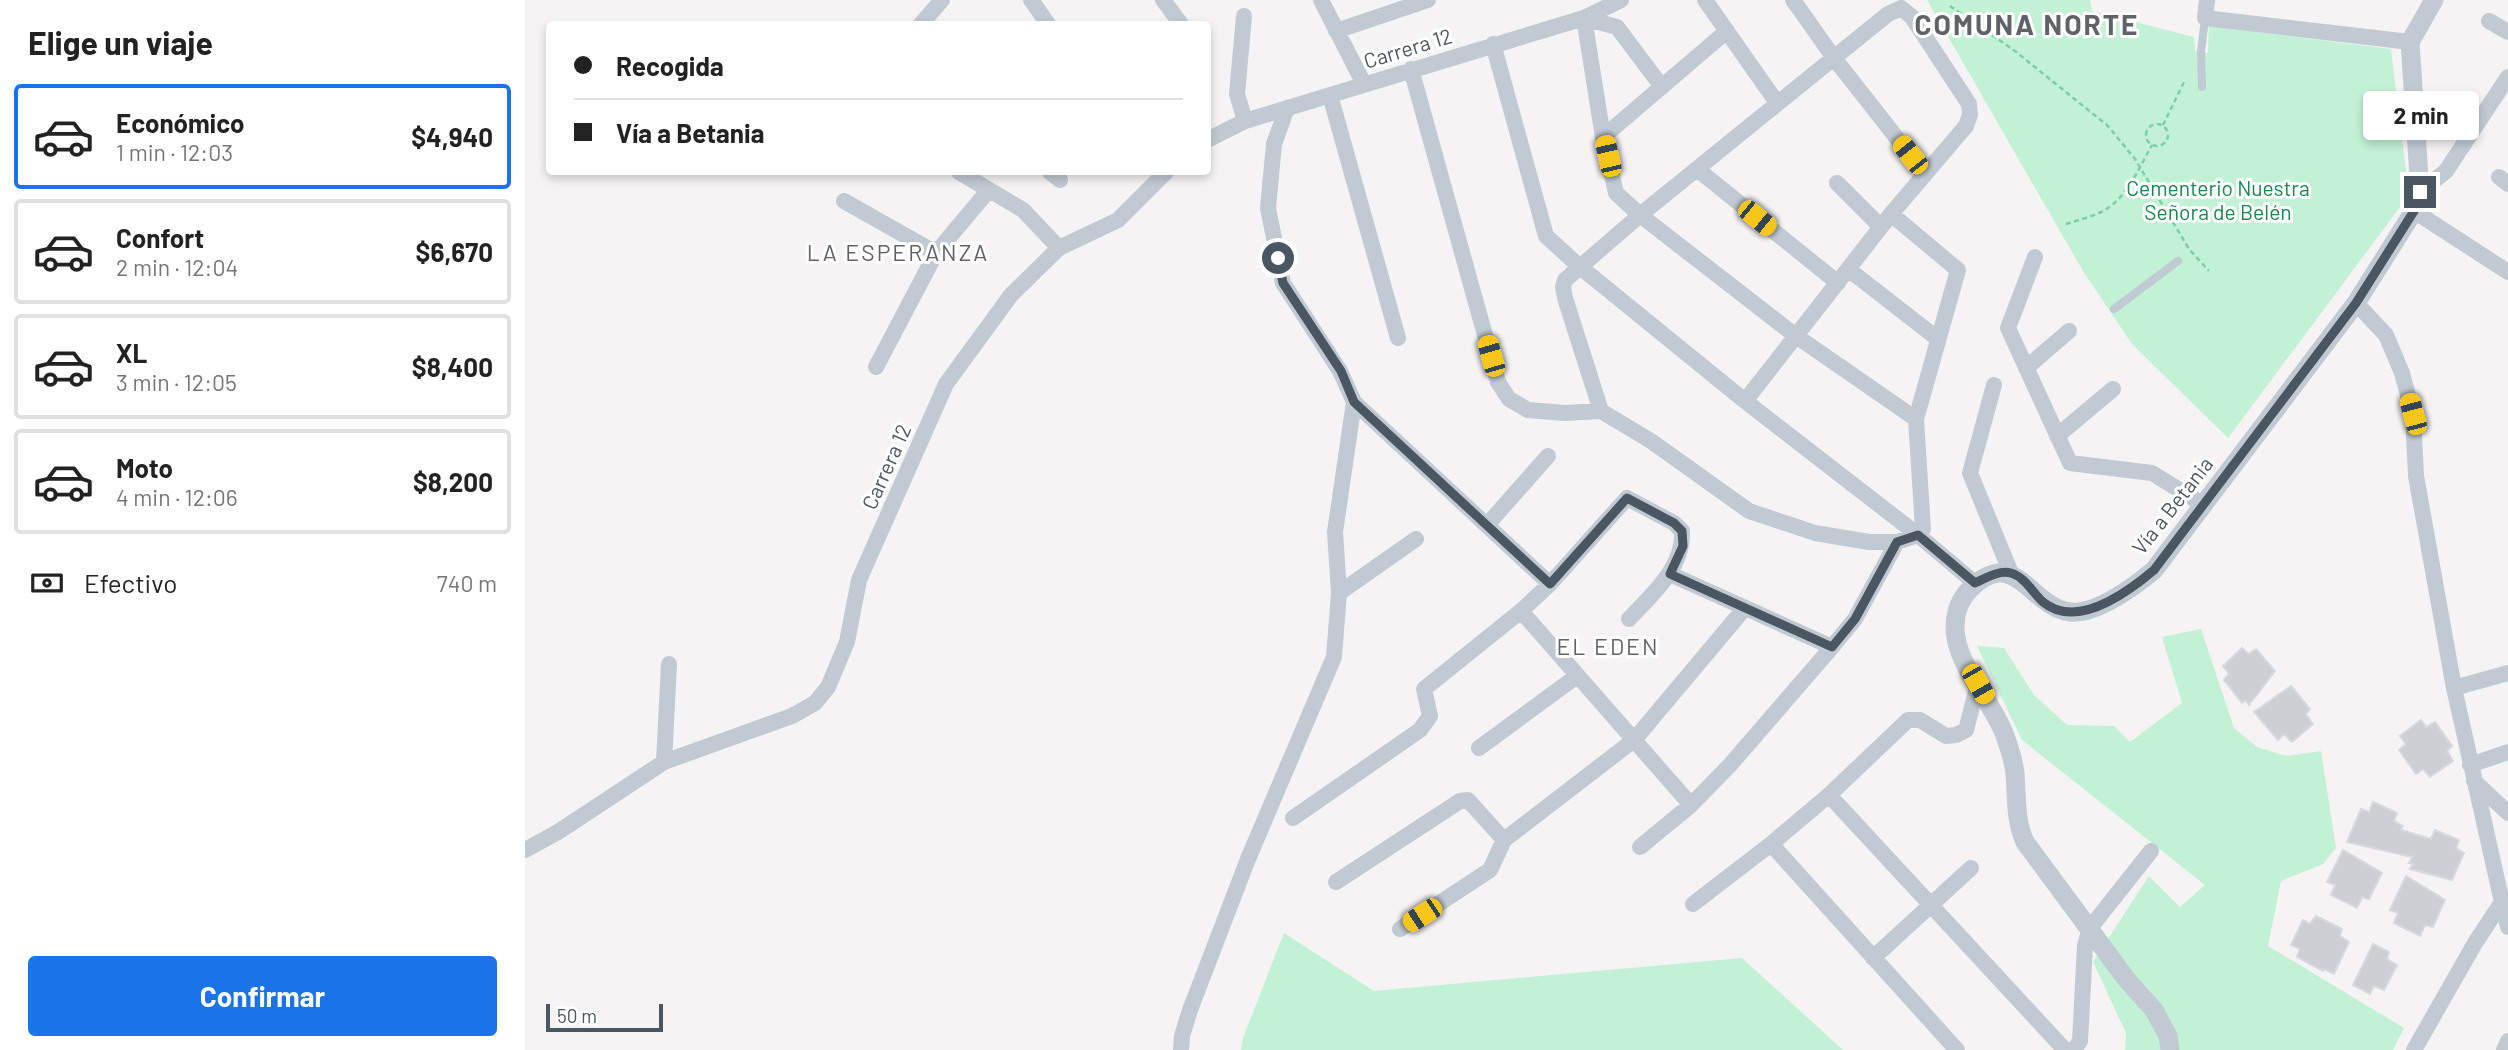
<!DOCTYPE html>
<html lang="es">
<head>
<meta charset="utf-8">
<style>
	body { margin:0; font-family:Barlow,sans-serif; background:#f6f6f6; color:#222; height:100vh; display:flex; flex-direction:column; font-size:26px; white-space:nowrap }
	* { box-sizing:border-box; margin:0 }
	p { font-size:23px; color:#767676 }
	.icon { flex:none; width:38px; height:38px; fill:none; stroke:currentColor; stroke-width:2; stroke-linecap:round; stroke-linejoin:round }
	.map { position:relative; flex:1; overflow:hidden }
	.details { display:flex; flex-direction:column; background:#fff; width:525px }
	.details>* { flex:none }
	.hud { position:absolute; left:21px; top:21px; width:665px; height:154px; border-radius:7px; box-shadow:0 4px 10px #0003; display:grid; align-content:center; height:154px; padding:0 28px; background:#fff }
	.scale { position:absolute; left:21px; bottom:18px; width:117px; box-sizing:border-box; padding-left:7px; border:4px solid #4a5661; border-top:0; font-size:19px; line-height:24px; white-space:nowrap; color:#4a5661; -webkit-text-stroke:5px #fff; paint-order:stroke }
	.end { position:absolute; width:32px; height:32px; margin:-16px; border:9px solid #4a5661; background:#fff; box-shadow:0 0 0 4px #fff }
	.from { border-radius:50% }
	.bubble { position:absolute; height:49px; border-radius:7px; background:#fff; box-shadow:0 4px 10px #0003; font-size:23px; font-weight:700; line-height:49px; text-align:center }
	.car { position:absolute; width:21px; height:42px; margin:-21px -10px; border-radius:9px; box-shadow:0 0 5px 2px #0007; background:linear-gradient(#f5c518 24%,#345 0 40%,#f5c518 0 76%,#345 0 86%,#f5c518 0) }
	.hud b { display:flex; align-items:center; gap:24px; height:66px; font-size:26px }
	.hud b+b { border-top:2px solid #e0e0e0 }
	.hud i { width:18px; height:18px; background:#222 }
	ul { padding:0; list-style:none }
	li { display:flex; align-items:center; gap:21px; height:105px; margin:0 14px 10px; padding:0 14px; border:4px solid #e0e0e0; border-radius:7px }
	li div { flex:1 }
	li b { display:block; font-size:26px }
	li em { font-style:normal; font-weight:700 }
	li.active { border-color:#1a73e8 }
	li>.icon { width:63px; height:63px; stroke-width:1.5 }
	h2 { padding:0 28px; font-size:32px; line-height:84px }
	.pay { display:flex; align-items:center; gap:18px; height:77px; padding:0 28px; font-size:26px }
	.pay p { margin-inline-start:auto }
	.button { display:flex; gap:14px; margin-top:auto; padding:14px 28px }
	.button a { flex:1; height:80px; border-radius:7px; background:#1a73e8; color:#fff; font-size:28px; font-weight:700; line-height:80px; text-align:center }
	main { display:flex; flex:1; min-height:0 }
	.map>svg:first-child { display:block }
</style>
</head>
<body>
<main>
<section class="details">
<h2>Elige un viaje</h2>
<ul>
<li class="active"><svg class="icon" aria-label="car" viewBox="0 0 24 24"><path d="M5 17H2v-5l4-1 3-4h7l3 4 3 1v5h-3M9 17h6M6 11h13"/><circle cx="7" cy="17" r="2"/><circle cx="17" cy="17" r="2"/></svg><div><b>Económico</b><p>1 min · 12:03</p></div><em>$4,940</em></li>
<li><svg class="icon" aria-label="car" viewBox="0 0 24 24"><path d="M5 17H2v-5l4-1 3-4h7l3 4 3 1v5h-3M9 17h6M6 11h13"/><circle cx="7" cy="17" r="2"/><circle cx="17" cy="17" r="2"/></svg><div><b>Confort</b><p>2 min · 12:04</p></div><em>$6,670</em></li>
<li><svg class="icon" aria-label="car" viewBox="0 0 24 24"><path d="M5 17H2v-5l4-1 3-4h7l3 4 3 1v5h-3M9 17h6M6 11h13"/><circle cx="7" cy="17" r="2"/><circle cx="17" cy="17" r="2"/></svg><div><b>XL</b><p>3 min · 12:05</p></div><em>$8,400</em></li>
<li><svg class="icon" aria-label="car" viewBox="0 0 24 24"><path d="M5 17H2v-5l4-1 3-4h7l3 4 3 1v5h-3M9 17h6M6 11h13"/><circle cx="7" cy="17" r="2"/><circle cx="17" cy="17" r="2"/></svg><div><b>Moto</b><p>4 min · 12:06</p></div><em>$8,200</em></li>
</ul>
<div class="pay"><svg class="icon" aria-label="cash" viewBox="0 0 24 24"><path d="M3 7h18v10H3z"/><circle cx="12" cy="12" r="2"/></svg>Efectivo<p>740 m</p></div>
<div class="button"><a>Confirmar</a></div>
</section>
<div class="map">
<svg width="1983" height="1050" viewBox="0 0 1983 1050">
	<rect width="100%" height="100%" fill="#f5f3f3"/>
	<path fill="#c3f1d5" d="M1402,0H1565L1567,11L1669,37L1670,51L1683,53L1684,26L1866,49L1884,195L1703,438L1607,344L1558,271Z
		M1676,629L1709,728L1732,747L1761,756L1796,751L1811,848L1798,864L1756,881L1743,946L1879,1028L1868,1050H1600L1601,1033L1568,962L1624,876L1655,907L1680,885L1497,740L1452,646L1479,648L1509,695L1542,725L1589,726L1605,742L1657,703L1637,637Z
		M759,933L849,991L1217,958L1318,1050H716L718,1038Z"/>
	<path fill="#cdcfd5" stroke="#d7d9de" stroke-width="2" d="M1717,648L1723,654L1731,649L1750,671L1724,705L1720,700L1717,703L1699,680L1704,674L1698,666Z
		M1766,686L1785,709L1781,714L1788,724L1767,742L1759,734L1753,740L1729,712Z
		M1896,720L1901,727L1910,722L1927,746L1922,751L1928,761L1905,777L1898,769L1891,774L1874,750L1881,744L1875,736Z
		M1848,802L1872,813L1869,821L1878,826L1876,830L1906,839L1910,830L1934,840L1931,848L1939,853L1927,880L1885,869L1888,864L1884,863L1887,857L1822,842L1836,809L1844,812Z
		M1818,850L1857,873L1844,899L1837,897L1832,908L1806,895L1810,885L1802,882Z
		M1881,876L1920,900L1908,927L1900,925L1895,936L1869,923L1873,913L1865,910Z
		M1791,916L1817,929L1815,936L1824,942L1809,974L1799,969L1798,971L1772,957L1775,949L1766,945L1778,920L1785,924Z
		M1848,944L1864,952L1862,959L1872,965L1859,990L1849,986L1845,994L1828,985Z"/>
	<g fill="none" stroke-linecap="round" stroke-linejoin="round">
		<path stroke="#7ad0a6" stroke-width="2.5" stroke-dasharray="5 3.5" stroke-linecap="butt" d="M1425,6L1490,51L1583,126L1610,159L1664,249L1684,271
			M1621 135a11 11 0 1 1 22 0a11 11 0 1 1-22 0Z
			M1638,125L1659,82
			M1541,224C1553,220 1567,217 1578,211C1602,198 1614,168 1627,145"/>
		<path stroke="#c1cad2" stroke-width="8" d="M1677,87L1676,52L1680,18
			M1589,309L1653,261"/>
		<path stroke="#c1cad2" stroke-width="16" d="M506,0L523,24
			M638,0L656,24
			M796,0L839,84
			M1180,0L1252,103
			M1268,0L1309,58L1400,174
			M1682,0L1680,18L1885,42
			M719,16L712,94L720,121
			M1964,21L1983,32
			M396,24L417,0
			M811,31L903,0
			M968,44L1021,236L1054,266L1220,401L1393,535L1450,583
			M886,69L973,382L984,399L1003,410L1040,413L1076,411L1126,441L1224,511L1290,533L1344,542H1372L1393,535L1398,529L1391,419L1433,270L1366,214
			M1137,87L1092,27L1059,18L1078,137L1091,193L1115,215L1271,336L1391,419
			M805,95L873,338
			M1078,137L1202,31
			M682,140L720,121L1059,18L1096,0
			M1172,169L1313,283
			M434,172L498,210L534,248
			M525,172L535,180
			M1974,177L1983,184
			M1312,183L1356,227
			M1895,192L1921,171L1983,77
			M319,201L411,253
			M1889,211L1983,272
			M1510,257L1483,328L1545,463L1627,473L1679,505
			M1323,269L1413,339
			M1831,303L1861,335L1877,373L1888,414L1891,476L1929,688L1977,902
			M351,367L411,253L463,191
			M1501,368L1544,331
			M1469,385L1445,473L1486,573
			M829,402L1025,584
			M1076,411L1040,298L1038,287L1040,280L1115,215L1363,14L1376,8L1387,17L1444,104L1445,115L1441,126L1366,214L1220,401
			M1532,436L1588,389
			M962,525L1023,456
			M1145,574L1307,647
			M814,593L891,539
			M996,611L1166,805
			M1929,688L1983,673
			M954,748L1052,676
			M139,762L144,664
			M1945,765L1983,752
			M1949,781L1983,813
			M1304,795L1540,1050
			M768,818L895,730L905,716L899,689L996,611L1025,584L1102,498L1149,523L1157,531C1159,568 1127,594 1104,619
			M1246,844L1432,1050
			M1115,847L1166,805L1205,765L1307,647L1330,619L1372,542
			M0,850L33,832L139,762L267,716L290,703L303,687L322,642L334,580L421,384L486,295L534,248L593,220L641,172
			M811,882L935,801L943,800L979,840
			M1168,904L1246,844L1304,795L1383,720H1395L1421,736L1431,735L1441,730L1453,684
			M875,929L965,870L979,840L1109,740L1219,609
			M1348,958L1446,868
			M656,1050L657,1036L665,1010L723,859L809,657L814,593L810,532L829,402L815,371L758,283L743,208L749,144L762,108
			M1549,1050L1555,1041L1560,946L1565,928L1626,851
			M1889,1050L1950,943L1977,902L1983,927
			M1979,1050L1983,1041"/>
		<path stroke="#c1cad2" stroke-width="19" d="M1645,1050L1643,1036L1629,1010L1602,980L1500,842C1490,820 1492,798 1490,774C1489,760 1484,747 1479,733C1466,701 1437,671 1431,638C1428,620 1432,602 1445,589C1490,544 1505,607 1545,612C1571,615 1610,586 1629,570L1831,303L1889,211L1895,192L1885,42L1909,0"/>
	</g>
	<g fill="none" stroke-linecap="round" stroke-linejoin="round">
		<path stroke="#4a5661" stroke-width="9" d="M753,258L758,283L816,371L829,402L1025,584L1102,498L1149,523L1157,531L1158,546L1145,574L1307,647L1330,619L1372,542L1393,535L1450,583C1461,578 1474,570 1486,573C1500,577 1508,593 1518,602C1552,630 1603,592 1629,570L1831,303L1889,211L1895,192"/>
	</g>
	<g text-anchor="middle" stroke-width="6" stroke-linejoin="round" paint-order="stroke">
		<g font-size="21" fill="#4a5661" stroke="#fff">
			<text transform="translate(883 49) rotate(-17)" y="7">Carrera 12</text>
			<text transform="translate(362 467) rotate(-66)" y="7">Carrera 12</text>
			<text transform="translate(1648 506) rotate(-52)" y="7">Vía a Betania</text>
		</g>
		<g font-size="21" fill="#17864f" stroke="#fff">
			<text x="1693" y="196">Cementerio Nuestra<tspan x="1693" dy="24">Señora de Belén</tspan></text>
		</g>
		<g font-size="23" letter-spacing="2" fill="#5f6368" stroke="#fff">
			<text x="373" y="261">LA ESPERANZA</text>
			<text x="1083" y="655">EL EDEN</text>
		</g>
		<g font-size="28" font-weight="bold" letter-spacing="2" fill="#5f6368" stroke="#fff">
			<text x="1502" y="35">COMUNA NORTE</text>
		</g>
	</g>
</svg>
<div class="scale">50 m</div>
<i class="end from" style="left:753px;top:258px"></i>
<i class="end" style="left:1895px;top:192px"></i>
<div class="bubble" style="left:1838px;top:91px;width:116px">2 min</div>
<i class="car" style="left:1385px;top:155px;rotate:322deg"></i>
<i class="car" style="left:1083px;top:156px;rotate:347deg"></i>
<i class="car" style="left:1232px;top:218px;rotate:129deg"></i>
<i class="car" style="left:966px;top:356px;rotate:344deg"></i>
<i class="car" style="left:1888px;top:414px;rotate:345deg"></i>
<i class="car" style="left:1453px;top:684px;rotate:150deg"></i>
<i class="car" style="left:897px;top:915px;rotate:237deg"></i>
<div class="hud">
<b><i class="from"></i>Recogida</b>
<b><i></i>Vía a Betania</b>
</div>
</div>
</main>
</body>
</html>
